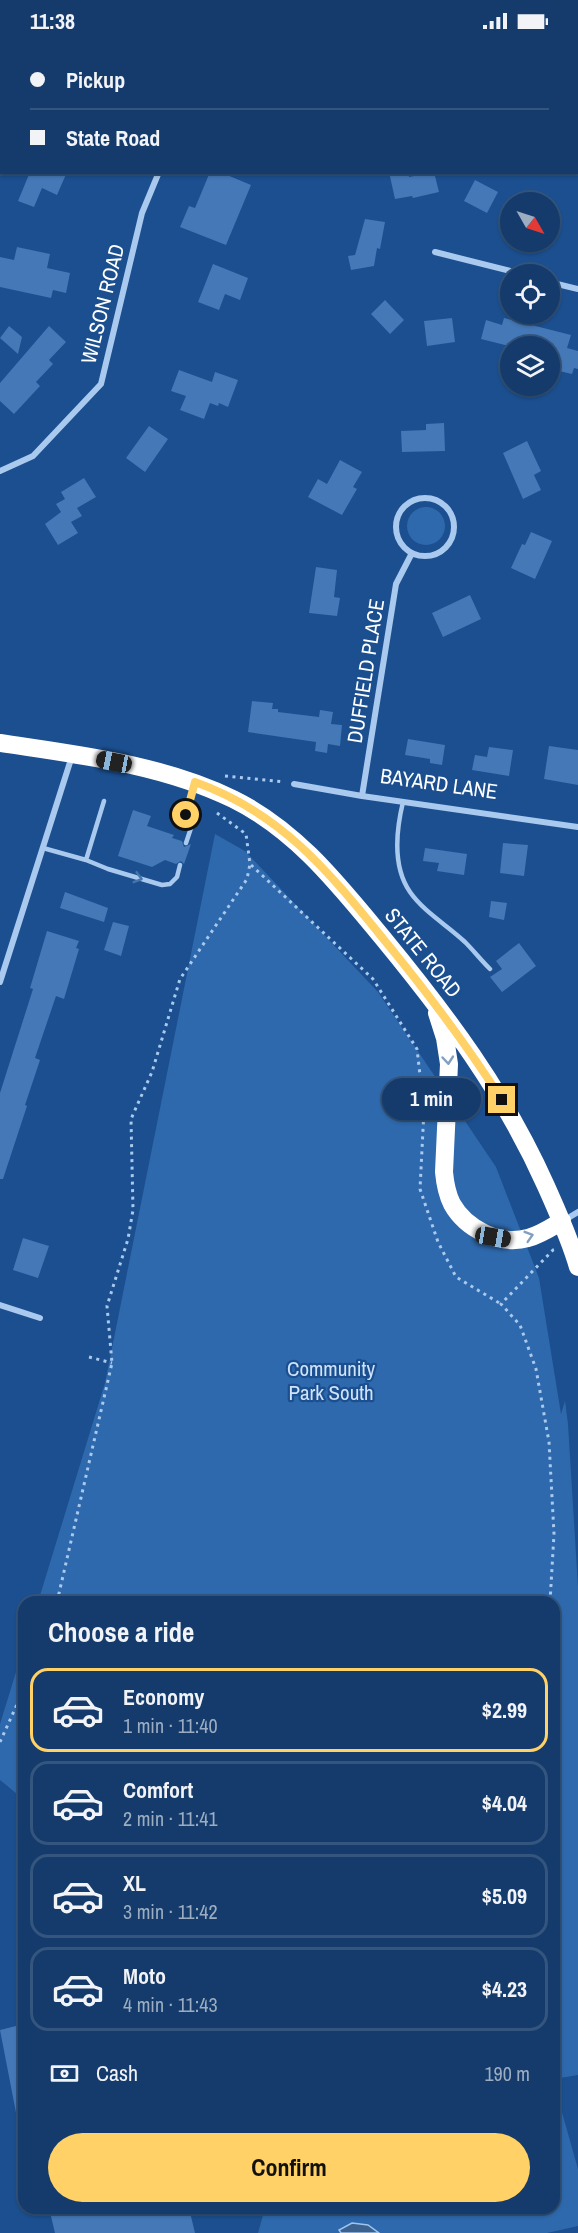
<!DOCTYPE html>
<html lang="en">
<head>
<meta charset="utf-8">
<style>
	body { margin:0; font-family:"Archivo Narrow",sans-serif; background:#214673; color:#f1f3f6; height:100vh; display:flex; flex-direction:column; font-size:22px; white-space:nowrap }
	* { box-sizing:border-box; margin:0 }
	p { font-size:20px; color:#9dadc1 }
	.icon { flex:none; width:33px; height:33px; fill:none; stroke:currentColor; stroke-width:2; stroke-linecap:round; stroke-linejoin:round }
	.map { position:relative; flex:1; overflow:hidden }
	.sheet { position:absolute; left:18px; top:1554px; width:542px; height:618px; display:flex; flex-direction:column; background:#143b6b; border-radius:18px; box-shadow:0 2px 4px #0004,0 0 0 2px #33557e }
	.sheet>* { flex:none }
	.guide { position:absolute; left:0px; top:0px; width:579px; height:132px; box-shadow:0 2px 4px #0004,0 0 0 2px #33557e; display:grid; align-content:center; height:132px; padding:0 30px; background:#143b6b }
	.needle { width:39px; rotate:129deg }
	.buttons { position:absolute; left:500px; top:150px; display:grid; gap:12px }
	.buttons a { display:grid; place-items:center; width:60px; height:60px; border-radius:50%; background:#143b6b; box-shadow:0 2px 4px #0004,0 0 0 2px #33557e; font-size:30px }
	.end { position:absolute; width:27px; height:27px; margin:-14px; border:8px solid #ffd166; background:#111; box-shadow:0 0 0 3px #111 }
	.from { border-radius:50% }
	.bubble { position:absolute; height:42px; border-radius:21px; background:#143b6b; box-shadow:0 2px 4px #0004,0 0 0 2px #33557e; font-size:20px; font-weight:700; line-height:42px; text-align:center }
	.car { position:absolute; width:18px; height:36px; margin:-18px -9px; border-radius:8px; box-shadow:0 0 4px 2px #0007; background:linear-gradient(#222 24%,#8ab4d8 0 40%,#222 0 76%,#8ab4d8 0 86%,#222 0) }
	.guide b { display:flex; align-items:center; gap:21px; height:57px; font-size:22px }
	.guide b+b { border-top:2px solid #33557e }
	.guide i { width:15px; height:15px; background:#f1f3f6 }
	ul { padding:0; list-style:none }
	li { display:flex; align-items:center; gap:18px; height:84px; margin:0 12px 9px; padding:0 18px; border:3px solid #33557e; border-radius:18px }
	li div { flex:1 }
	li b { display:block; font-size:22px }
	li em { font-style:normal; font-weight:700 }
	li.on { border-color:#ffd166 }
	li>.icon { width:54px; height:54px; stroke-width:1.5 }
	h2 { padding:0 30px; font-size:27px; line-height:72px }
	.pay { display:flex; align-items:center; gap:15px; height:66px; padding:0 30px; font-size:22px }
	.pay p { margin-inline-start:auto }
	.action { display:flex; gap:12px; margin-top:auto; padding:12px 30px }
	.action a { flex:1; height:69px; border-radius:36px; background:#ffd166; color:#111; font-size:24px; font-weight:700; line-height:69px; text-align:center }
	.status { display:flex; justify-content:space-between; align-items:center; height:42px; padding:0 30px; background:#143b6b; direction:ltr }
	.status svg { height:16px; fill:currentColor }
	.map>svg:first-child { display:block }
</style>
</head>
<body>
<div class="status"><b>11:38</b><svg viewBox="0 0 49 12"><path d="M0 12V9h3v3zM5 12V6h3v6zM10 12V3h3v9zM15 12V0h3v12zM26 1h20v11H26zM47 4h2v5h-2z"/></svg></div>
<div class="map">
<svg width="578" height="2191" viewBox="0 0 578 2191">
	<rect width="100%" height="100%" fill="#1b4f8f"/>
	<path fill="#2e69ad" d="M407 484a19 19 0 1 1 38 0a19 19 0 1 1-38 0Z
		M215,792L245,809L378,950L496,1125L539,1236L561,1372L565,1359L568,1382L578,1545V2033L554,2037V1560H38L105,1341Z
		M24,1604V1854H21V1842L19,1841L21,1836L17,1752L0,1738V1682Z
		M554,2042L578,2127V2184L547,2191H258L265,2166H554Z"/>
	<path fill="#3c6290" stroke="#9cc4f0" stroke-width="1.5" d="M352,2181L368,2183L379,2191H341L339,2188Z"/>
	<path fill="#4478b7" d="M30,130H67L57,153L42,146L34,165L18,159Z
		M210,130H220L251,143L226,203L180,185L189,164L195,166Z
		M389,130H408L409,135L434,130L439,150L413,156L412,154L395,157Z
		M475,138L498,150L487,171L464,159Z
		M365,177L385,180L380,207L377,206L374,224L351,228L348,214L355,213Z
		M17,205L50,212L47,226L70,231L66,251L53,248L51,256L0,245V215L14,218Z
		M213,222L248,236L240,258L225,252L219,268L198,260Z
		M385,258L404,278L390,292L371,272Z
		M452,276L455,300L427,304L424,279Z
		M504,276L571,293L567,306L578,309V327L574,326L572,332L559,329L560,323L549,320V304H509L481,297L486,278L502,283Z
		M9,284L22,295L18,312L0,296Z
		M49,284L66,300L49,318L53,322L36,340L40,344L14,372L0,359V341Z
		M179,328L212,340L215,330L238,338L228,365L219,361L218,364L210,361L204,377L180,368L186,354L171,349Z
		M444,381L445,409L402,410L401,389L426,388V382Z
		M149,384L168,397L145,430L126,416Z
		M527,399L541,429L534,433L541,448L523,457L503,411Z
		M340,418L362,430L353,445L357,447L342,473L308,455L318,437L327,442Z
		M84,436L96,455L77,466L82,474L71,480L78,491L58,503L45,482L61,470L56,462L65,457L61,450Z
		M531,490L552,499L535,537L511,526L522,502L525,503Z
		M316,525L337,528L334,555L340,556L337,574L309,571Z
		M470,553L481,577L443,595L432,571Z
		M252,659L273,661L272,667H278V670L319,675L320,668L333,670L331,682L342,683L340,704L328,702L327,711L315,709L316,700L248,690Z
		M408,697L445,703L442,723L430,721V717L405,713Z
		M549,704L578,708V743L544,737Z
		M489,705L513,708L509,734L472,728L475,713L487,715Z
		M133,768L151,774L147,784L174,793L172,796L182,799L184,805L191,802L184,822L181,819L176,822L165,818L152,825L118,814Z
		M503,801L528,803L524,834L500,831Z
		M425,806L467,812L464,833L437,829L439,821L423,819Z
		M65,850L108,866L104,880L60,866Z
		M491,859L507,861L504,878L489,875Z
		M113,880L129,884L121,914L104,908Z
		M47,889L79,899L76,906L79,907L64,957L56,954L35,1016L40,1018L25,1063L27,1064L3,1137H0V1051L33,947L30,946Z
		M519,901L536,924L502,950L490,935L502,927L496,919Z
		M23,1196L49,1204L38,1236L13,1228Z
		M24,1982V2081H18L0,1988Z
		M49,2166H189L195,2191H55Z"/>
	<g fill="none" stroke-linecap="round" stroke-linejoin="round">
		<path stroke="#a9c9ee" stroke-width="3" stroke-dasharray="3 4.5" stroke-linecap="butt" d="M225,734L284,740
			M217,771L246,792L250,822L373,937L417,1007L424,1068L420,1147L438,1200L456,1235L501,1262
			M89,1315L112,1321
			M57,1560L112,1321L107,1264L128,1197L133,1168L131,1077L152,1030L180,937L247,837L250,822
			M550,1560L554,1492L549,1400L536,1327L520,1283L501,1262L553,1208L556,1207
			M0,1700L24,1647"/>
		<path stroke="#a9c9ee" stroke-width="4.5" d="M403,760C396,789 392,824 410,850C424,870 447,883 465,900C473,908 481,918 490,927
			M186,801L191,786L186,773L192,746
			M43,806L86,818L104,759
			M86,818L108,827L162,843L170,842L177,835L180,823"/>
		<path stroke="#a9c9ee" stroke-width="6" d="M213,2L214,0
			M435,210L522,232
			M549,240L578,247
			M0,429L33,414L101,342L142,171L159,130
			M396 485a29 29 0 1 1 58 0a29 29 0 1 1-58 0Z
			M294,742L362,754L578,785
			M362,754L396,542L412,511
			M0,940L72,714
			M563,1179L578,1170
			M0,1263L40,1276"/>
		<path stroke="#fff" stroke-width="18" d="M0,701C79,713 161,722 233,757C296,788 338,842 382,895C447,974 504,1050 546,1144C558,1171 570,1197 578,1225
			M437,971L445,996L449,1022L444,1130C445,1141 447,1152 452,1162C466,1187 500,1204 528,1196C540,1193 552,1185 562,1179"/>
	</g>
	<defs><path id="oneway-chevron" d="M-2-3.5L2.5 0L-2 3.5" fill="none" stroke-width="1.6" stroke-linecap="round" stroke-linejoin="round" transform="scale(1.5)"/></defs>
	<use stroke="#4674ac" href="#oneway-chevron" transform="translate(138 836) rotate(16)"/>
	<g stroke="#829ec1">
		<use href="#oneway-chevron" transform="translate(448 1018) rotate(85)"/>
		<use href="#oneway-chevron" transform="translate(529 1194) rotate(-17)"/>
	</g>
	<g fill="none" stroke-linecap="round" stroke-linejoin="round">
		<path stroke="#ffd166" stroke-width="8" d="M186,773L195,740C282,771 329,830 385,899C427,950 466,1002 502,1058"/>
	</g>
	<g text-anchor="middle" stroke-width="4.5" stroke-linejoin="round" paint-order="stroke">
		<g font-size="21" fill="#fff" stroke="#1b4f8f">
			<text transform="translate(103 262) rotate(-76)" y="7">WILSON ROAD</text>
			<text transform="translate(366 629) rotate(-81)" y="7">DUFFIELD PLACE</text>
			<text transform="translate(439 742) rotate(8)" y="7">BAYARD LANE</text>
			<text transform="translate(423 911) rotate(51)" y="7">STATE ROAD</text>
		</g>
		<g font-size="21" fill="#cfe3fa" stroke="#1b4f8f">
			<text x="331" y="1334">Community<tspan x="331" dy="24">Park South</tspan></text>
		</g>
	</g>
</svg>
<div class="buttons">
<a><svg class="needle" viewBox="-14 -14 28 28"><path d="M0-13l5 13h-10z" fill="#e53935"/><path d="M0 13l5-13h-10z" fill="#9dadc1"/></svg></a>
<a><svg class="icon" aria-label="locate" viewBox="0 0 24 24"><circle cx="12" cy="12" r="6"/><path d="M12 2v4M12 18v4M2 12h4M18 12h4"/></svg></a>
<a><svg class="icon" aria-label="layers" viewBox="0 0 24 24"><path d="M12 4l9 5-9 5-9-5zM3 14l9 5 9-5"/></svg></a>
</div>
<i class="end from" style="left:186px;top:773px"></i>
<i class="end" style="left:502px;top:1058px"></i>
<div class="bubble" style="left:382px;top:1036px;width:99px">1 min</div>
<i class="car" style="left:114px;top:720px;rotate:281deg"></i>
<i class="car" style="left:493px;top:1195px;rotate:99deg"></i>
<div class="guide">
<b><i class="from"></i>Pickup</b>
<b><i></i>State Road</b>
</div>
<section class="sheet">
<h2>Choose a ride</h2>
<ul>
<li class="on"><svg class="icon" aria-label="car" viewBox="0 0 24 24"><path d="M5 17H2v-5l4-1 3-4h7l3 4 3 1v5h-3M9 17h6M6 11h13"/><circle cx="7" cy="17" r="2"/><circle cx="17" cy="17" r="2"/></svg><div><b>Economy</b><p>1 min · 11:40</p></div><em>$2.99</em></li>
<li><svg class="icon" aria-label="car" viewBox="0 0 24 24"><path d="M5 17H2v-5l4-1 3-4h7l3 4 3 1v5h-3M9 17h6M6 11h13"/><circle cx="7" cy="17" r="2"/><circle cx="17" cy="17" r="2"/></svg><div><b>Comfort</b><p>2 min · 11:41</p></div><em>$4.04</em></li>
<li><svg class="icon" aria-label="car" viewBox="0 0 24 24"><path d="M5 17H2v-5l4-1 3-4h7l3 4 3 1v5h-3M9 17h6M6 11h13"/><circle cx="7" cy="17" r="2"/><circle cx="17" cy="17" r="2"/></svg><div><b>XL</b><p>3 min · 11:42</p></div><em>$5.09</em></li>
<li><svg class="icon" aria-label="car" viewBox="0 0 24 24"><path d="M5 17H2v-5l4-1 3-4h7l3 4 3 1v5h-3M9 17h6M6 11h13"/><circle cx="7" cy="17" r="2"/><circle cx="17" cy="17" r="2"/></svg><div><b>Moto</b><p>4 min · 11:43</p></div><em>$4.23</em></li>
</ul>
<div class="pay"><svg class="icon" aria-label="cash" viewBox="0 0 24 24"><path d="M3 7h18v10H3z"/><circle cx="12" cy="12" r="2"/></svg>Cash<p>190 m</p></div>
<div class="action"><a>Confirm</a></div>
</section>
</div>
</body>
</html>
